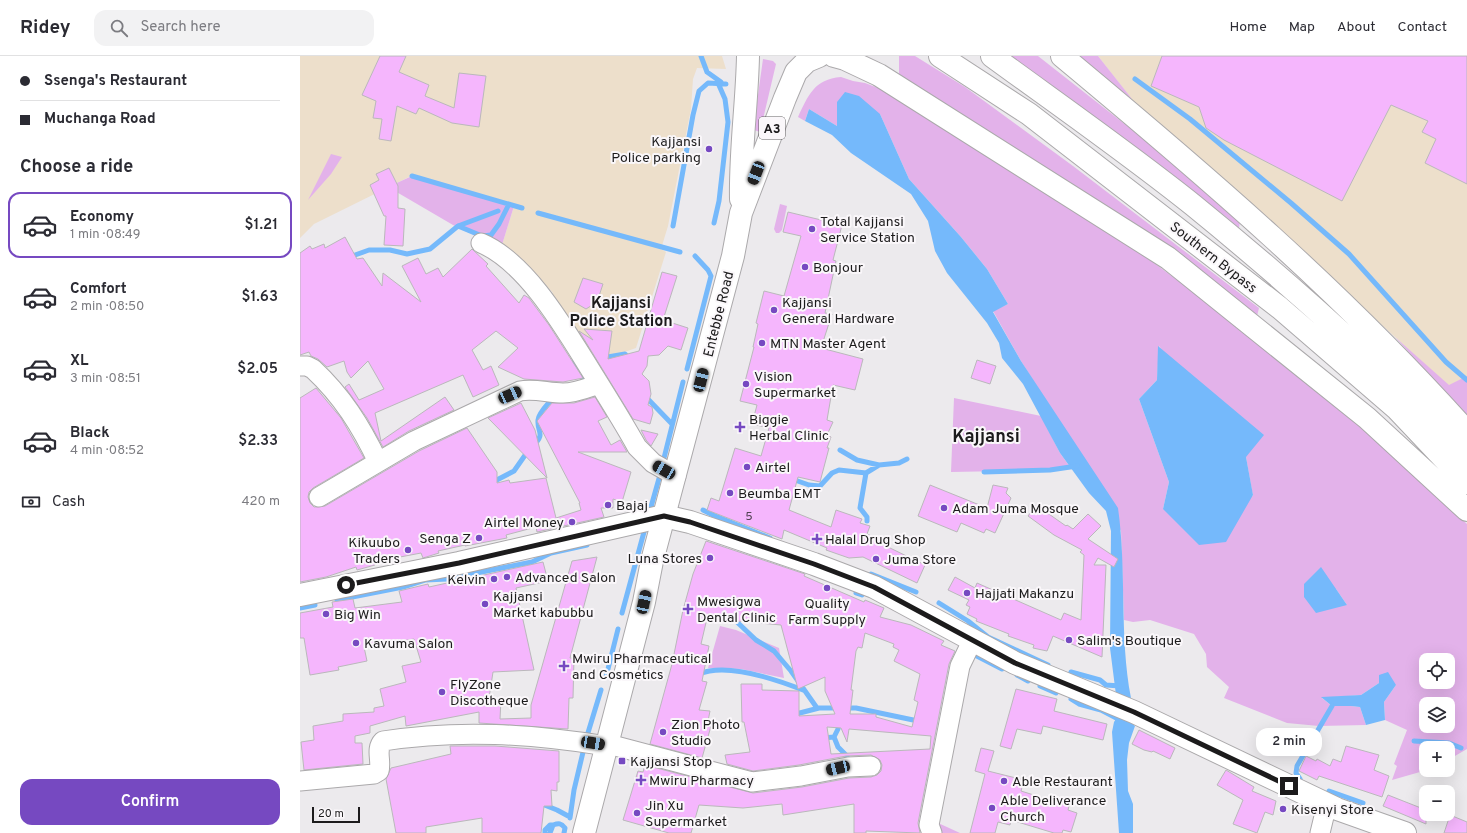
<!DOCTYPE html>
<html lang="en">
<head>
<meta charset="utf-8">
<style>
	body { margin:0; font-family:Overpass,sans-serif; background:#f2f2f3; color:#2b2b33; height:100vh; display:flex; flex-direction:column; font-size:15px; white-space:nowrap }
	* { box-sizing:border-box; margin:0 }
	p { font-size:13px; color:#7c7c81 }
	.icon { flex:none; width:22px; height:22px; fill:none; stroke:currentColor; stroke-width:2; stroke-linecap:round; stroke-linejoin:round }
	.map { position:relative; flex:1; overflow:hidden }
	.sheet { display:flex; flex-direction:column; background:#fff; width:300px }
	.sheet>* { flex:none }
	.top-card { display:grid; align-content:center; height:88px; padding:0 20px; background:#fff }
	.controls { position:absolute; left:1119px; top:597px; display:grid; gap:8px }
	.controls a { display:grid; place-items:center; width:36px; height:36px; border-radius:8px; background:#fff; box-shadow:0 4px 16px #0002; font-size:20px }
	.scale { position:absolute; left:12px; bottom:10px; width:48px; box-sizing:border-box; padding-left:4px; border:2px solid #1c1b1c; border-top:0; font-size:11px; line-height:14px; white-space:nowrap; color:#1c1b1c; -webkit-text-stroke:3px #faf7fa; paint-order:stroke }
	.end { position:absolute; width:18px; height:18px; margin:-9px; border:5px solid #1c1b1c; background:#fff; box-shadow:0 0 0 2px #fff }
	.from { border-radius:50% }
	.bubble { position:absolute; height:28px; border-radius:12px; background:#fff; box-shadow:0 4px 16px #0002; font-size:13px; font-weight:600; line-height:28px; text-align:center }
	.car { position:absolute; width:12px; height:24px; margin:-12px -6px; border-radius:5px; box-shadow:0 0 3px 1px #0007; background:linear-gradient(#222 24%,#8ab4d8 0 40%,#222 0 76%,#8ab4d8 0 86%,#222 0) }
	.top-card b { display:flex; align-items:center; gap:14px; height:38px; font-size:15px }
	.top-card b+b { border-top:1px solid #e1e1e2 }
	.top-card i { width:10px; height:10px; background:#2b2b33 }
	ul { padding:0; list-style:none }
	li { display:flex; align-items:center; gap:12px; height:66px; margin:0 8px 6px; padding:0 12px; border:2px solid transparent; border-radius:12px }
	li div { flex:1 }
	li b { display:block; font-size:15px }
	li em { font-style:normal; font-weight:600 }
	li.on { border-color:#7649c1 }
	li>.icon { width:36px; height:36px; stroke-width:1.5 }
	h2 { padding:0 20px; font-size:18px; line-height:48px }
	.pay { display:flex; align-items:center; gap:10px; height:44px; padding:0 20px; font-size:15px }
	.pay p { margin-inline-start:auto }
	.button { display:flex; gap:8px; margin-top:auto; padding:8px 20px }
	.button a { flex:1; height:46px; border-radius:12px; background:#7649c1; color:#fff; font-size:16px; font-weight:600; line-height:46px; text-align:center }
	header { display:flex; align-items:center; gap:24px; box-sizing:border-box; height:56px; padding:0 20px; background:#fff; border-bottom:1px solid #e1e1e2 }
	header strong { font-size:19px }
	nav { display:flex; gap:22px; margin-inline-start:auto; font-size:14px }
	.search { width:280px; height:36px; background:#f2f2f3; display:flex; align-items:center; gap:10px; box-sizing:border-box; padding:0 14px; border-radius:12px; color:#7c7c81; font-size:15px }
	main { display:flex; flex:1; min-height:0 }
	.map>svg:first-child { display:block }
</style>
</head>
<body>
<header>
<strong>Ridey</strong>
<div class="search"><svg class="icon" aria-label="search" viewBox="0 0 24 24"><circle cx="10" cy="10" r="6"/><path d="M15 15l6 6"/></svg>Search here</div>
<nav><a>Home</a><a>Map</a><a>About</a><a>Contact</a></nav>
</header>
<main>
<section class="sheet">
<div class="top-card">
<b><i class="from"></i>Ssenga's Restaurant</b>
<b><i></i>Muchanga Road</b>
</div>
<h2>Choose a ride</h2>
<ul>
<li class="on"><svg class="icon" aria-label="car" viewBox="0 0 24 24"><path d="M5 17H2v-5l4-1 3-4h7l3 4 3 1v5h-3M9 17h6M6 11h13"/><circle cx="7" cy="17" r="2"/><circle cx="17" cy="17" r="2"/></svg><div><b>Economy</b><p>1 min · 08:49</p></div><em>$1.21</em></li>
<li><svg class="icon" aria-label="car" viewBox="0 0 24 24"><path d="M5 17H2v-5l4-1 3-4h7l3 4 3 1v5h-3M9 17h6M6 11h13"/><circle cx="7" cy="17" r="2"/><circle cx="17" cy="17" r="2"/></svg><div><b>Comfort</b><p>2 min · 08:50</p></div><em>$1.63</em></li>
<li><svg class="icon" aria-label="car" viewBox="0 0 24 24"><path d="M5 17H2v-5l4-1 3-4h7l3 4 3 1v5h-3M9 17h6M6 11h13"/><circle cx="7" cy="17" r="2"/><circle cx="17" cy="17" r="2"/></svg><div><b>XL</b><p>3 min · 08:51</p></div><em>$2.05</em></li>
<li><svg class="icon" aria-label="car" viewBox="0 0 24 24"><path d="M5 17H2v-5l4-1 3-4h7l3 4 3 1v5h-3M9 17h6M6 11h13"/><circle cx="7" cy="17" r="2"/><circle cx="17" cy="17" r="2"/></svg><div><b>Black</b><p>4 min · 08:52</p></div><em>$2.33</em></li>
</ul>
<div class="pay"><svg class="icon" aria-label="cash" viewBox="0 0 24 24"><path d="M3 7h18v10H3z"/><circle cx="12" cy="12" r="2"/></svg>Cash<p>420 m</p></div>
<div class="button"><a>Confirm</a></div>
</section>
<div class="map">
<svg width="1167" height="777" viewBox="0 0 1167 777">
	<rect width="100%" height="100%" fill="#eceaed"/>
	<path fill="#eddfcb" d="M0,0H422L426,13L397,12L393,23L391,53L368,170L361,193L366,196L336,292L290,308L250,238L253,237L225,206L201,192L214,150L113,119L14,168L0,182Z
		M798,0H1167V320L1149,330L1009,203L968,162L838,51Z"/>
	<path fill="#e3b2ea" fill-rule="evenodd" d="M599,0H615L665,31L773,110L959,252L957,260L706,88L599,18Z
		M707,0H738L943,161L940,165L939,172L925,160Z
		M775,0H798L832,43Z
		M463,3L473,5L476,8L460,76L451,73L456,53Z
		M541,21L553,25L565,27L594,38L719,114L846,201L966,290L1073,380L1167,468V693L1148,704V692H1126L1127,714L1092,724L1097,710L1094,708L1107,674L1085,664L1084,646L1096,629L1079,627L1061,639L1022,642L1032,650H1051L1060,651L1066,669L1019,670L987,667L924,642L929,631L907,611L906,598L894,578L850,564L833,566L824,564L821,475L760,367L721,305L693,255L708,248L687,213L661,181L609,123L580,58L537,70L509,53L505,65L498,61C508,40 514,23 541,21ZM859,290L946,401L953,440L863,453L869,426L839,343L857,324ZM1004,528L1036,533L1047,549ZM1126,604H1148V626H1126ZM1126,648H1148V670H1126Z
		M31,98L42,101L31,118L8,144Z
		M112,120L214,150L201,192L153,169L88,131Z
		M480,148L487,150L482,174L479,177H476L474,173Z
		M1095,281L1149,329L1167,320V360Z
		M654,342L741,360L760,397L770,411L750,414L651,416Z
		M420,570L436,574L479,592L484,622L441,613L408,612Z
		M636,766L660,777H638Z"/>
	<path fill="#75b9fb" d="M545,36L559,40L580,58L609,123L661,181L687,213L708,248L693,256L721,305L818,452C827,515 819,579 831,642L816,639L810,592L811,475L806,455L789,437L760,397L723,328L702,302L699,287L687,267L647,217L635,195L628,165L611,138L551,97L532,79L505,65L509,53L537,70V46Z
		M858,290L964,379L946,401L953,439L926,486L899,489L863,453L869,426L839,343L857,324Z
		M1021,511L1047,549L1016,557L1004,541V528Z
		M1088,616L1096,629L1084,646L1085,664L1066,669L1060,651L1051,650H1032L1021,641L1061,639L1079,627V619Z
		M817,661L831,666L835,670L829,687L827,704L828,735L833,748V777H819L812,676L814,666Z"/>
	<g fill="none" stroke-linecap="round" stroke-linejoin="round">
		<path stroke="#75b9fb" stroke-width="5" d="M401,0L407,16L421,26
			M835,23L890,63L991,147L1049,198L1146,306L1167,324
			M112,120L222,152
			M238,157L380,196
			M414,167L419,145L428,66L425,43L418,27
			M158,170L182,180L191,179L199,168L209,148
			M373,170L393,59L399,35L408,27L426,28
			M55,199L69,194H90L107,198L130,193L158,170L198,155
			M302,302L325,298L330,303
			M279,305H275L273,308L284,315L282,329
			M387,313L411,220L408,214L395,200
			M345,340L372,368
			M233,390C246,377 237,377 238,364C239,355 250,347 254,340
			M540,394L557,404L579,409
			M363,406L383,326
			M684,416L750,414L777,410
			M566,417L560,452L567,461V465
			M492,423L509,429L520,430L532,417L539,414L566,417L579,409L599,407L607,403
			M191,427L214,415L228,395
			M403,454L413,459L470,482
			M349,458L360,419
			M571,518L616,536
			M156,521L232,506L251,497L287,489
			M556,537L562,539
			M37,544L103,531L125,524L148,523
			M639,547L668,565L688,581L748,609
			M0,552L15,549
			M322,557L344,476
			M438,567L456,584L474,595L491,615L517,652H556L618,665
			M671,597L702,613
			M771,616L800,624L806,629L820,630
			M399,618C427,606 475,623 503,634
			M717,619L728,625
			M306,621L318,573
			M740,630L756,637
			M771,643L779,648L801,654L822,665
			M492,659L519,652
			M287,680L301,634
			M534,681L538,691L547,700L548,707
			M523,682L534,681L538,673V665
			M1114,685L1149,687L1161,692
			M1000,723L996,717L997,710L1032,650
			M1029,735L1063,747
			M242,748L257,754L270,761
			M270,762L274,734L284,692
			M245,777V774L250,769H253
			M250,777L253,769C259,767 261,767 265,772L264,777"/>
	</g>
	<path fill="#f5b6fd" stroke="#bab8bb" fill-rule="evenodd" d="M80,0H106L99,16L129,29L125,40L154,52L159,17L186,20L179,71L152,67L119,52L116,58L97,50L91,85L79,83L82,63L73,62L76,45L62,39Z
		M862,0H1167V128L1125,107L1136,83L1122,76L1128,65L1091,49L1042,145L924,84L906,72L899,51L851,30Z
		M89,112L98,130V152L105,153L103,190L84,189L86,160H84L70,129L79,124L76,118Z
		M488,156L542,169L533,204L536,205L525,257L532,258L521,292L563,303L555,334L533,329L527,364L533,366L527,379L531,381L527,392H529L520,426L498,421L489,454L531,471L536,454L562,463L560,467L570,470L567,478L590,488L588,491L625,509L617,527L563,501L549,502L526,494L527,492L484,474L482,483L407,454L411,442L419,445L435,392L461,400L469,372L452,368L457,349L440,345L454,291H453L458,268L456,267L464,235L484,240L501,180L483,176Z
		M45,181L57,203L63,202L82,230L83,217L121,246L102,210L118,202L126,218L138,212L143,221L172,193L188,208L186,210L219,247L224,239L229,242L249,269L283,322L263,326L224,323L198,311L218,292L196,275L172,294L183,314L191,310L199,329L173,341L163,319L75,357L81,385L145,341L154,354L109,375L83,391L67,362L45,331L49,328L59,344L84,333L68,305L51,322L47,316L44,305L27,311L18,303L11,300L9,296L0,299V197L10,190L12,193L24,188L25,192Z
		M362,216L377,220L363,264L388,272L381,294L368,290L359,299L348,300L347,310L342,318L349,325L351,338L348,349L352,351L353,357L350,368L333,363L279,275L293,284L284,273L312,275L308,303L339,295Z
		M283,222L303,228L297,246L286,253L274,246Z
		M677,304L696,310L690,328L671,322Z
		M16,332L41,362L64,402L13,432L9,436L8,441L10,447L14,451L25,450L119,395L167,372L197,416V427L209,424L210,427L246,422L256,462L281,454L279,447H280L237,365L252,347H274L295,341L307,361L298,365L311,389L320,384L327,396H278L331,416L322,446L313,443V452H301L304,461L237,476L236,471L206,479L207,482L165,490V489L138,495L139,497L123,502L121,497L74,506L75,509L57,514L56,511L26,521L0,526V342Z
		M221,347L235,374L247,422L188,362Z
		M341,374L358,378L351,390L346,384Z
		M630,429L687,452L693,429L708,432L706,437L711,442L695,477L686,473L684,477L661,467L657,476L618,460Z
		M736,449L766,470L767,469L773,473L788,458L801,470L788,483L818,503L814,511L798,502L794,509H806L802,601L753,580L747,595L733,592L734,589L708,580L709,578L676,565L677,563L667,558L670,551L666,549L669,544L648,534L655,521L675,532L677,527L761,564L764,557L781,564L784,499L780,496L782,494L754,479L728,460Z
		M406,485L505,518L504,520L564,546L565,544L584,552L580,561L611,569L644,585L641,589L655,595L649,608L618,767L620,777L566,775V777H554V748L483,759L482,748L443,752L399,749L391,777H369L323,764L338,715L343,716L345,709L453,737L502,731L549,722L571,721L577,719L581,715L582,709L580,704L571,699L546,700L499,709L453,715L427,708L425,699L450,696L444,666H442L441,628H462V634L499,635V660L535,658L525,635V621L498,633L481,569L437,565L408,558L401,588L409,590L402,625L407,626L399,654L410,655L407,670H411L402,702L350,688L372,608L383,554L393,518ZM565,577L594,588L593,591L599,594L594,605L620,618L614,644L618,646L612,671L576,661V658H550L553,634H551L556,595L558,591L562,592ZM527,671L541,672L547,686L549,673L631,680L630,693L531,698Z
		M297,501L270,602H274L273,642H269L268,673L179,667V656L106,670L105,660L70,670V677L55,680V687H62L63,708L4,714L1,686L14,684L13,670L43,665V658L74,656V652L84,650L80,633L106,626L102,610L121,606L114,583L64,591L67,605L38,611L39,614L10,619L4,582H0V557L33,551L32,546L53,543L55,552L102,546L99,535L128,528L129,531L243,506L248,525L216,532L234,614L193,616L189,642L201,643L200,663L231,662V649L272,505Z
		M716,633L757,643L754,655L807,668L803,684L743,670L741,678L717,673L711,693L700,690Z
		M839,674L875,692L870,703L853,695L852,696L844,694L832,688Z
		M150,690H195L259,695V726H257V735L251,734L252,750H244L241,777H182V762L126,771V777H96L86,723L91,712L151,698Z
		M1046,690L1079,699L1074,714L1089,720L1082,741L1019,720L1017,724L999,715L1006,700L1016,705L1017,703L1030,710L1033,703L1041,706Z
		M681,692L694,695L688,715L724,724L721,735L769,750L768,754L777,757L771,776L763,774L762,777H754L711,764L710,769L698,766L695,777H670L685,718L675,715Z
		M926,714L954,731L952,735L976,745L973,759L965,756L957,777L933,768L943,744L917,729Z
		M1088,739L1126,754V768L1083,750Z
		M1150,759L1167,766V777H1144Z"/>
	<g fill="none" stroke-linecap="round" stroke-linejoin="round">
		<defs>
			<path id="street" d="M181,187C228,207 266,275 293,318C308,342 323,366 337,391L353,407L376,420
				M0,310H7L13,313C42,340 61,370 78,406
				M19,441L114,385L220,335C234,332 248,337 263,337C276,337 287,332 299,328
				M308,688L452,726L501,720L548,711L571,710
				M0,725L74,718L79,715C82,705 75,693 83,685C159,673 232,678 307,690
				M632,777L629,769L660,610L673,583
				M1020,777L1027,748"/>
			<path id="secondary" d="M0,539L159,507L364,460L390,466L514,508L574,531L715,607L834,656L1037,753L1105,777"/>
			<path id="primary" d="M441,143C440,95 447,48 448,0
				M284,777L344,546L352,505L433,200L441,157L485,42L496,16L507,5L519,0"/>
			<path id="highway" d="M534,0L545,3L579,19L868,202L1067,362L1167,454
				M640,0L729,58L980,252L1097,353L1167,427
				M692,0C759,49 828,97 893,149C989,227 1082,310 1167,400
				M762,0C904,118 1044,238 1167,376"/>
		</defs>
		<use href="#street" stroke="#aba9ab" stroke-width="21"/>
		<use href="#secondary" stroke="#aba9ab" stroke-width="24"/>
		<use href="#primary" stroke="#aba9ab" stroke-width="24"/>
		<use href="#highway" stroke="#aba9ab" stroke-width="24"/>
		<use href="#street" stroke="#fff" stroke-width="19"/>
		<use href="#secondary" stroke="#fff" stroke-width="22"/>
		<use href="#primary" stroke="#fff" stroke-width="22"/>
		<use href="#highway" stroke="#fff" stroke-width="22"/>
	</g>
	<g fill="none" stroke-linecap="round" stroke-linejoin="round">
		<path stroke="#1c1b1c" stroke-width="5" d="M46,529L159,507L364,460L390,466L514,508L574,531L715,607L834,656L989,730"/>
	</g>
	<g fill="#7649c1" stroke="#faf7fa" stroke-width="1.5">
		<circle cx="409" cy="93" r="4"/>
		<circle cx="512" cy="173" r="4"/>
		<circle cx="505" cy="211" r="4"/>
		<circle cx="474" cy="254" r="4"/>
		<circle cx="462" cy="287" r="4"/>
		<circle cx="446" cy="328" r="4"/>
		<path d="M438 365h4v4h4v4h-4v4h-4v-4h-4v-4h4z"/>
		<circle cx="447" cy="411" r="4"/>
		<circle cx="430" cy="437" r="4"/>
		<circle cx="308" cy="449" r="4"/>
		<circle cx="644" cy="452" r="4"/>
		<circle cx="272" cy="466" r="4"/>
		<circle cx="179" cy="482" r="4"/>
		<path d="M515 477h4v4h4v4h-4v4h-4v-4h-4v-4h4z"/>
		<circle cx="108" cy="494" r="4"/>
		<circle cx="410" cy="502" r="4"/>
		<circle cx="576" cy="503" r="4"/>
		<circle cx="207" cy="521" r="4"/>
		<circle cx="194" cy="523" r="4"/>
		<circle cx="527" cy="532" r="4"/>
		<circle cx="667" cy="537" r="4"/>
		<circle cx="185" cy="548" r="4"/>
		<path d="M386 547h4v4h4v4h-4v4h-4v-4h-4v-4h4z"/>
		<circle cx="26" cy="558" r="4"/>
		<circle cx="769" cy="584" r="4"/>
		<circle cx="56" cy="587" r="4"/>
		<path d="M262 604h4v4h4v4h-4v4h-4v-4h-4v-4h4z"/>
		<circle cx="142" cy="636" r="4"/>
		<circle cx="363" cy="676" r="4"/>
		<rect x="318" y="701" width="8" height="8" rx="2"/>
		<path d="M339 718h4v4h4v4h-4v4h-4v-4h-4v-4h4z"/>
		<circle cx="704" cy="725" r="4"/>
		<circle cx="692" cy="752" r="4"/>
		<circle cx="983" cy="753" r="4"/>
		<circle cx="337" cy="757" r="4"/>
	</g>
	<g text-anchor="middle" stroke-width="4" stroke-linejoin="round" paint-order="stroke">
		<g font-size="12" fill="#524254">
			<text x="449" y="464">5</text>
		</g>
		<rect fill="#faf7fa" stroke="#5f5d5f" stroke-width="1" x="459" y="61" width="26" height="22" rx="3"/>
		<g font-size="13" font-weight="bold" fill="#1c1b1c">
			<text x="472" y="77">A3</text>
		</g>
		<g font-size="14" fill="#1c1b1c" stroke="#faf7fa" text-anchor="start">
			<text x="401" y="90" text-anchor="end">Kajjansi<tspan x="401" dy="16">Police parking</tspan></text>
			<text x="520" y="170">Total Kajjansi<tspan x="520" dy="16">Service Station</tspan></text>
			<text x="513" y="216">Bonjour</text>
			<text x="482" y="251">Kajjansi<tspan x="482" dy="16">General Hardware</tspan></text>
			<text x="470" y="292">MTN Master Agent</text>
			<text x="454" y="325">Vision<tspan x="454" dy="16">Supermarket</tspan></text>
			<text x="449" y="368">Biggie<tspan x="449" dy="16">Herbal Clinic</tspan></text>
			<text x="455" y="416">Airtel</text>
			<text x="438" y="442">Beumba EMT</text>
			<text x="316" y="454">Bajaj</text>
			<text x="652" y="457">Adam Juma Mosque</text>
			<text x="264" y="471" text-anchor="end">Airtel Money</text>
			<text x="171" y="487" text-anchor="end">Senga Z</text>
			<text x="525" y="488">Halal Drug Shop</text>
			<text x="100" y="491" text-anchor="end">Kikuubo<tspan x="100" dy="16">Traders</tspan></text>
			<text x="402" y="507" text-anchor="end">Luna Stores</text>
			<text x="584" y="508">Juma Store</text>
			<text x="215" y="526">Advanced Salon</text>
			<text x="186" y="528" text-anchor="end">Kelvin</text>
			<text x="675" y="542">Hajjati Makanzu</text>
			<text x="193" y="545">Kajjansi<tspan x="193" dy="16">Market kabubbu</tspan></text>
			<text x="397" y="550">Mwesigwa<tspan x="397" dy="16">Dental Clinic</tspan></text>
			<text x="527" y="552" text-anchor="middle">Quality<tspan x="527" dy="16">Farm Supply</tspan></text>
			<text x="34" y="563">Big Win</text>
			<text x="777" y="589">Salim's Boutique</text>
			<text x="64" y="592">Kavuma Salon</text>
			<text x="272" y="607">Mwiru Pharmaceutical<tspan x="272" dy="16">and Cosmetics</tspan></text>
			<text x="150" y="633">FlyZone<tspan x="150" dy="16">Discotheque</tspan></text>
			<text x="371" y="673">Zion Photo<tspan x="371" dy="16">Studio</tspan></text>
			<text x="330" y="710">Kajjansi Stop</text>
			<text x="349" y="729">Mwiru Pharmacy</text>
			<text x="712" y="730">Able Restaurant</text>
			<text x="700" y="749">Able Deliverance<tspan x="700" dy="16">Church</tspan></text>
			<text x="345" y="754">Jin Xu<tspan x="345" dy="16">Supermarket</tspan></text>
			<text x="991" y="758">Kisenyi Store</text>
		</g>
		<g font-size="14" fill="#1c1b1c" stroke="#faf7fa">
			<text transform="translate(914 201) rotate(38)" y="5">Southern Bypass</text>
			<text transform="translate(418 258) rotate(-76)" y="5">Entebbe Road</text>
		</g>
		<g font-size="16" font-weight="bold" fill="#1c1b1c" stroke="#faf7fa">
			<text x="321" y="252">Kajjansi<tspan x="321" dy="18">Police Station</tspan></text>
		</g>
		<g font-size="18" font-weight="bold" fill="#1c1b1c" stroke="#faf7fa">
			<text x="686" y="386">Kajjansi</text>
		</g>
	</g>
</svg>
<div class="controls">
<a><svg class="icon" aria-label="locate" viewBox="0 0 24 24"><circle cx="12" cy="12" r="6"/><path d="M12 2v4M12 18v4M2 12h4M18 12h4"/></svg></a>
<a><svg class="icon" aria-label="layers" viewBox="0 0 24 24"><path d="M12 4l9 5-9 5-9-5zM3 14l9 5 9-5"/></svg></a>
<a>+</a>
<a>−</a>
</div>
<div class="scale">20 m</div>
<i class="end from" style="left:46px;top:529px"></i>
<i class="end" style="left:989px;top:730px"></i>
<div class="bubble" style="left:956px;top:672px;width:66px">2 min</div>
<i class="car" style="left:456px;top:117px;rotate:201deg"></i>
<i class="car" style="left:401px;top:324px;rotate:14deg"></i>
<i class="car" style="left:210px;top:339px;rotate:66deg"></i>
<i class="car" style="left:364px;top:414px;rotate:300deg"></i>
<i class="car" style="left:344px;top:546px;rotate:12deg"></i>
<i class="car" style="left:293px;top:687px;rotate:99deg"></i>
<i class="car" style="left:538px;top:712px;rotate:257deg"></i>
</div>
</main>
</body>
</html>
